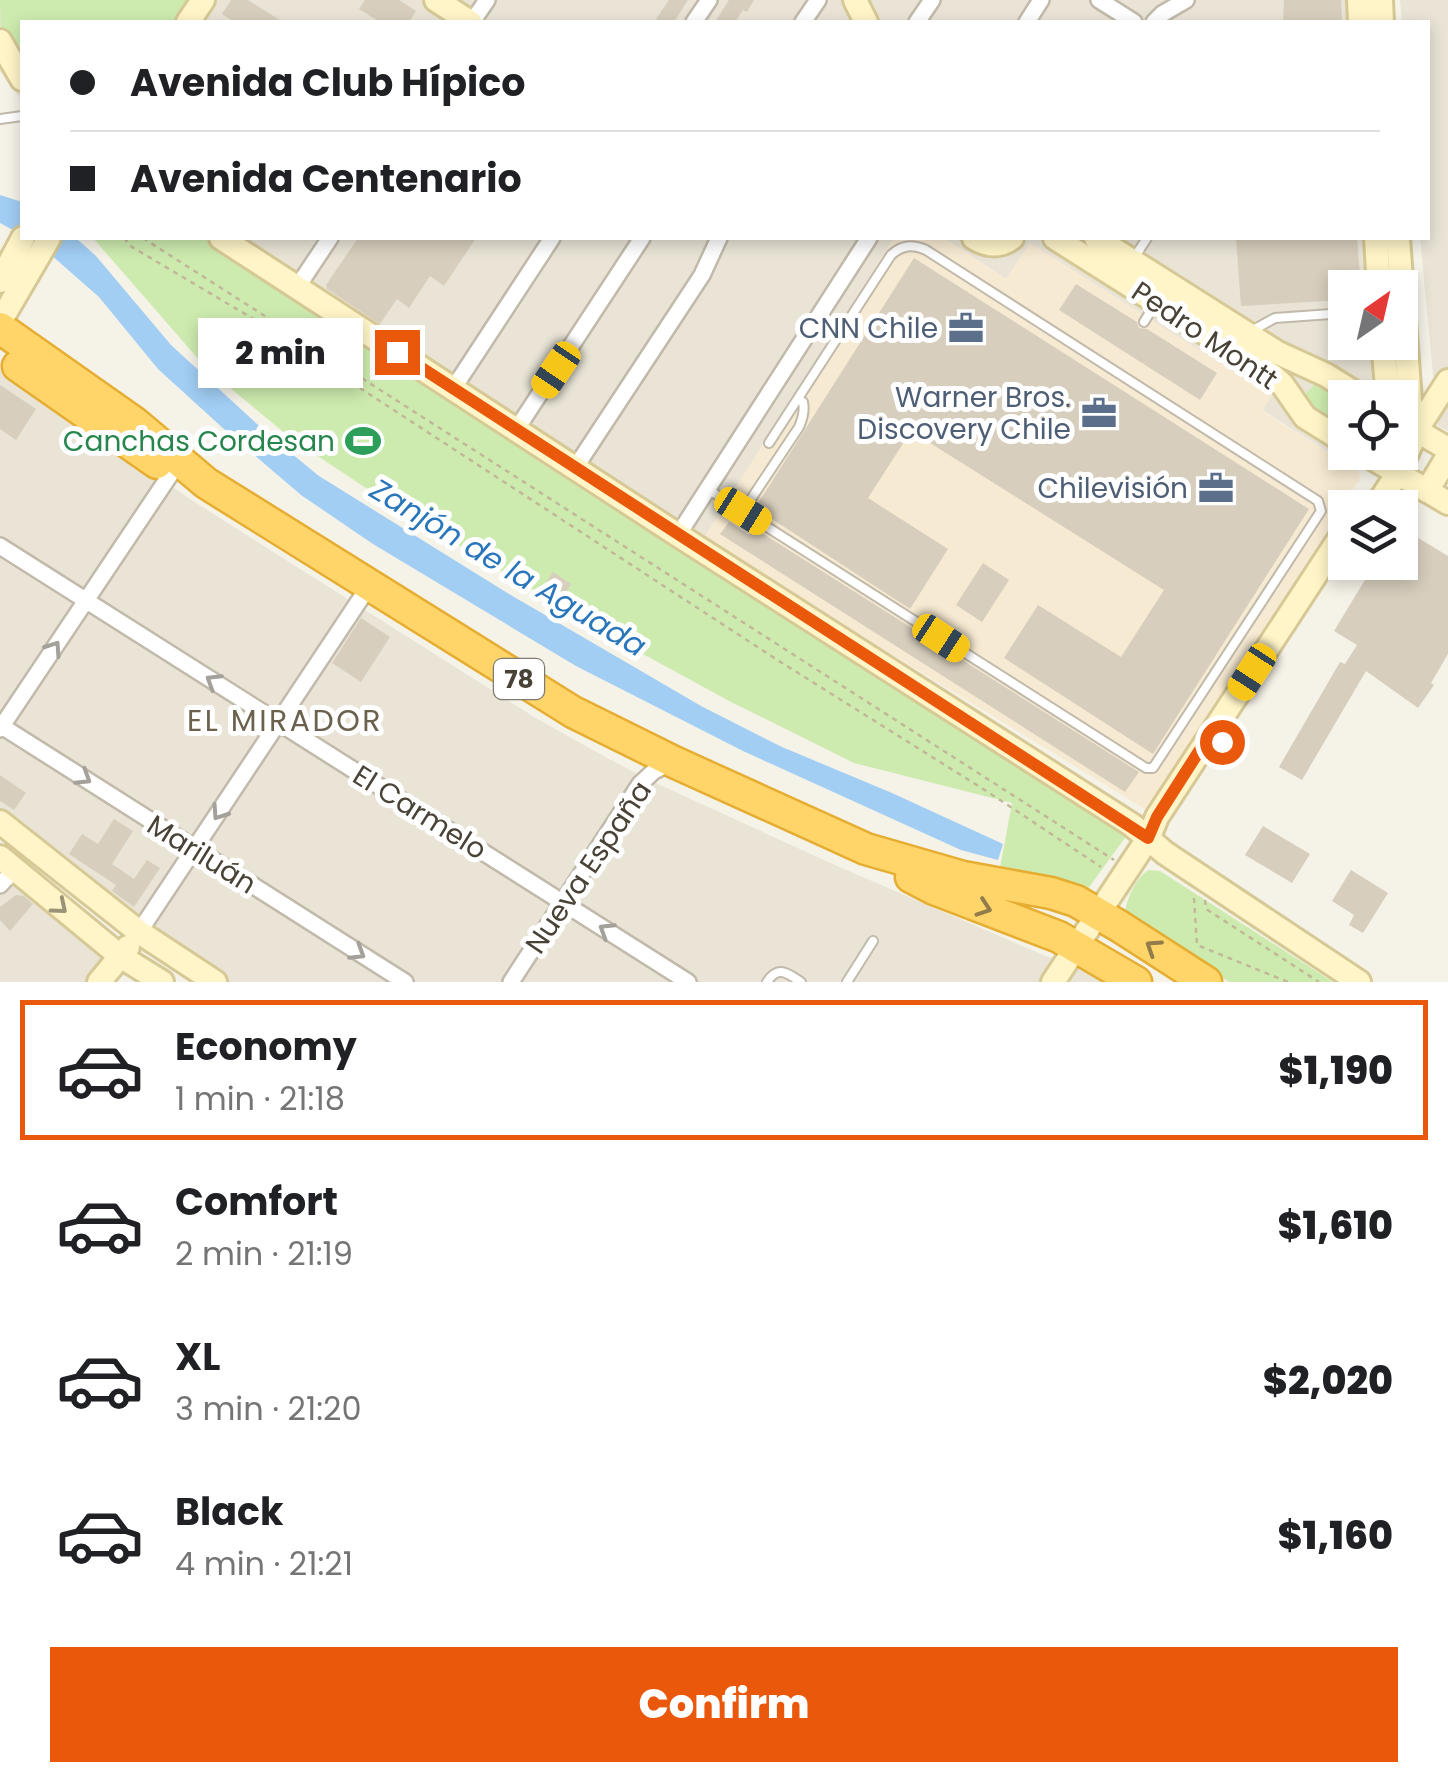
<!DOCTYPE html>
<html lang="en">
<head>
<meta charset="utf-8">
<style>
	body { margin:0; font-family:Poppins,sans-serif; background:#f2f2f2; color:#202124; height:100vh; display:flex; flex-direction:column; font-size:38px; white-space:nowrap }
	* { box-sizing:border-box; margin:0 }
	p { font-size:32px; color:#757577 }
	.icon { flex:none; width:55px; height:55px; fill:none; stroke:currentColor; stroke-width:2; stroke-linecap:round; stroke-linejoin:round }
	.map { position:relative; height:982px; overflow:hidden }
	.drawer { display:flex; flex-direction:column; background:#fff; flex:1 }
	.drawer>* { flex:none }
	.top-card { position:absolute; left:20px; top:20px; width:1410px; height:220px; border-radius:0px; box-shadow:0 5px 15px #0003; display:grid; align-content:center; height:220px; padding:0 50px; background:#fff }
	.needle { width:65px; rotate:34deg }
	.buttons { position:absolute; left:1328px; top:270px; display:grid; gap:20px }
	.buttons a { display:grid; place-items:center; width:90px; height:90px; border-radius:0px; background:#fff; box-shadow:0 5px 15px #0003; font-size:50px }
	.end { position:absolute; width:45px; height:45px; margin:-22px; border:12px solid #ea580c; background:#fff; box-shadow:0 0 0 5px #fff }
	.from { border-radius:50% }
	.bubble { position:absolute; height:70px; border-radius:0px; background:#fff; box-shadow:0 5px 15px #0003; font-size:32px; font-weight:800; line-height:70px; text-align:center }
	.car { position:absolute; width:30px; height:60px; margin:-30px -15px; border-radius:12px; box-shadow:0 0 8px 2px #0007; background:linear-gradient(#f5c518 24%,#345 0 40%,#f5c518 0 76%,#345 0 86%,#f5c518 0) }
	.top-card b { display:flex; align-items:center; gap:35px; height:95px; font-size:38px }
	.top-card b+b { border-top:2px solid #e0e0e0 }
	.top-card i { width:25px; height:25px; background:#202124 }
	ul { padding:18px 0 0; list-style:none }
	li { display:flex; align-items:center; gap:30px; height:140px; margin:0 20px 15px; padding:0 30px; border:5px solid transparent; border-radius:0px }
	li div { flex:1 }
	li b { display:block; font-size:38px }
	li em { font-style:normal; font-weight:800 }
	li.on { border-color:#ea580c }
	li>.icon { width:90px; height:90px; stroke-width:1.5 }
	.cta { display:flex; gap:20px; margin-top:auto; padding:20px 50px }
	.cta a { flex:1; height:115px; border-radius:0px; background:#ea580c; color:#fff; font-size:40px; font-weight:800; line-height:115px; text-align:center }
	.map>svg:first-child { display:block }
</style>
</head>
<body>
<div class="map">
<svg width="1448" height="982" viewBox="0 0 1448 982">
	<rect width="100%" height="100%" fill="#f5f2e8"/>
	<path fill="#e9e4d6" d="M0,0H1348L1350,22H22V101L0,71Z
		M1400,0H1448V431L1438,426L1420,238H1428V22H1402Z
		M235,238H894L705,536Z
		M944,238H1370L1374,287L1345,288V342L1379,343L1378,397L1345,398V452L1363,453L1358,471L1262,410L1271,396L1030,243L1006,279Z
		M0,369L193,501L534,717L607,758L658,784L837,866L1048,957L1075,963L1108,982H221L149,935L0,810Z
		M0,867L80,932L104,962L87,982H0Z"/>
	<path fill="#f7ead2" d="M894,238H944L1006,279L1030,243L1272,396L1262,411L1358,471L1361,477L1148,811L710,543L705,536Z"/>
	<path fill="#cdebaf" d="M0,0H193L178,22H22V66L1,30Z
		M93,238H205L1127,835L1087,890L1052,877L1000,868L1012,803L854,763L731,702L621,642L396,508L292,439L207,369Z
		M1325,382L1345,398V436L1305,412L1302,397L1316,383Z
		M1148,870L1160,871L1333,982H1229L1125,912C1127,897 1136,879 1148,870Z"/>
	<path fill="#a2cef4" d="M0,195L22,202V235L0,223Z
		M26,238H76L96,256L171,345L269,435L319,476L509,594L701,706L782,747L892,793L1003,844L998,860L961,850L743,751L576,666L373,544L301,495L225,430L158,369L99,297L50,254Z"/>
	<path fill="#d7cebd" d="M231,0H248L283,22H234L222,14Z
		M365,0H399L416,11L409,22H380L359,9Z
		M669,0H688L674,22H654Z
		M729,0H754L747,12L743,10L735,22H715Z
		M1284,0H1341L1342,22H1283Z
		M358,238H476L444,286L430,276L409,308L397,299L380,324L327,289L326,285Z
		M1236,238H1357L1361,288H1345V300L1241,306Z
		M914,258L1309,509L1153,754L1004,658L1038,605L1121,657L1164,590L911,431L868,498L948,549L910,609L755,508Z
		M1076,284L1137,322L1139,328L1147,329L1217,373L1200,400L1059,310Z
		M0,385L36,409L16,440L0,429Z
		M729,522L749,535L754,528L1139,772L1125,792L720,534Z
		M1400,527L1448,556V654L1431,683L1434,685L1418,708L1366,671L1302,780L1279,767L1340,662L1345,664L1357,645L1334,631L1374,565L1380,568L1383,562H1400Z
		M983,563L1009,580L982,622L956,605Z
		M553,572L571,584L561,600L543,588Z
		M361,618L390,637L361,682L332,663Z
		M0,775L26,793L14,810L0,801Z
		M114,819L133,831L112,864L134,879L147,860L160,868L134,907L112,891L116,885L69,854L82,834L98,844Z
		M1263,826L1310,854L1292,883L1245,855Z
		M1351,870L1388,893L1363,933L1349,925L1354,915L1332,901Z
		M16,895L24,896L33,904L10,931L0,920V907Z"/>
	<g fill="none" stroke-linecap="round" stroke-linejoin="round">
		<defs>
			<path id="lane" d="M0,119L22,116
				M1134,258L1147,238
				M1144,322L1155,304
				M1253,330L1275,318L1345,313
				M709,490L1146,768H1153L1321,511L1318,501L926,250C912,244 902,245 891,255L769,443
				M743,511L799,427C803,418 805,411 803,402L798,399
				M767,982C778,965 787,973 801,982
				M847,982L873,941"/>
			<path id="street" d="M1099,0L1134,22
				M472,22L487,0
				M694,22L709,0
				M803,22L818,0
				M917,22L932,0
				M1027,22L1041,0
				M1154,22L1162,14L1186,0
				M298,286L330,238
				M453,389L552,238
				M516,430L642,238
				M575,468L702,275L719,238
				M678,535L869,238
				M0,546L688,982
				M0,725L405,982
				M0,729L172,472
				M0,885L15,869
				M139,932L369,586
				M511,982L640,784L654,771L670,763"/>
			<path id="secondary" d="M436,0L470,22
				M855,0L866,22
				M1359,0L1360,22
				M1381,0L1382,22
				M188,22L203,0
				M0,41L22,79
				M221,238L678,535L1132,825L1165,853L1359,982
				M974,238C987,246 1000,247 1012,238
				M1055,238L1273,376L1282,384L1305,417L1345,442
				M1096,238L1278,353L1326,375L1363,398
				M1376,238L1379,288
				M0,281L23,238
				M0,322L49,238
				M1383,342L1388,398
				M1407,425L1448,449
				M1412,437L1448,381
				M1362,452L1448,503
				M1427,491L1448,456
				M1375,508L1398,473L1417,431L1411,414L1398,238
				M0,822L139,932L215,982
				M0,857L120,956L162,982
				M99,982L128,947
				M1053,982L1149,837L1157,817L1345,530"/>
			<path id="highway" d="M0,328L135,423L206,483L573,712L674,762L866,849L963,877L1051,893L1076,901L1119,926L1206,982
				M18,366L157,463
				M911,877L934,889L1059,937L1136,982"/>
		</defs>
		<use href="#lane" stroke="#c1baaa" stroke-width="12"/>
		<use href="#street" stroke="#c1baaa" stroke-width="20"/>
		<use href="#secondary" stroke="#d7c996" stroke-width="28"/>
		<use href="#highway" stroke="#e5ad31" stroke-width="35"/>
		<path stroke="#c3b79a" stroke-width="2.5" stroke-dasharray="5 5" stroke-linecap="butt" d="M124,238L132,247L257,321L779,661L988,792L1101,867
			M143,238L1114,860
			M1194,898L1197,945L1288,982
			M1205,900L1206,909L1319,982"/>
		<use href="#lane" stroke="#fff" stroke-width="8"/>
		<use href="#street" stroke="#fff" stroke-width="15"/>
		<use href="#secondary" stroke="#fff5c8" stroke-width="22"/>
		<use href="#highway" stroke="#ffd569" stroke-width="30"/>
	</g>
	<defs><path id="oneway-chevron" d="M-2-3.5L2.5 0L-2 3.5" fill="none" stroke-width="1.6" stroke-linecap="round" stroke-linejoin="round" transform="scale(2.5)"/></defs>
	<g stroke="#a4a09a">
		<use href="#oneway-chevron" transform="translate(54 648) rotate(-56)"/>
		<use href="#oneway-chevron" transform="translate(213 681) rotate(-148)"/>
		<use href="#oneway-chevron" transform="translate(84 778) rotate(32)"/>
		<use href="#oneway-chevron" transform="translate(219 813) rotate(124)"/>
		<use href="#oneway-chevron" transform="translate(606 930) rotate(-148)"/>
		<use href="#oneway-chevron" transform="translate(358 953) rotate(32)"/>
	</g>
	<use stroke="#9b9378" href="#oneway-chevron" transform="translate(60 907) rotate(40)"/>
	<g stroke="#927d4a">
		<use href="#oneway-chevron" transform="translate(984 908) rotate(19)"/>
		<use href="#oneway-chevron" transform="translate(1153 947) rotate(-147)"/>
	</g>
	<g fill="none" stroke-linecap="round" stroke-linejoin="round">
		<path stroke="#ea580c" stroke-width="12" d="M397,352L1148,838L1157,817L1210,734L1222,742"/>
	</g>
	<defs>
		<symbol id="office-bare" viewBox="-9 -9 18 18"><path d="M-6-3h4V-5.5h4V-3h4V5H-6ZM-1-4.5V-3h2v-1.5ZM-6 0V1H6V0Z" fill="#5c6f8a" stroke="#fff" stroke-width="2.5" paint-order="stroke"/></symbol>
		<symbol id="stadium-bare" viewBox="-9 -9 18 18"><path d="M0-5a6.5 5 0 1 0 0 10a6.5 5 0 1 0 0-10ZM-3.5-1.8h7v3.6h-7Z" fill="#2e9e5b" stroke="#fff" stroke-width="2.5" paint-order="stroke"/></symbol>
	</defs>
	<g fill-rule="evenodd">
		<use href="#office-bare" x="941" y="303" width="50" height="50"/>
		<use href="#office-bare" x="1074" y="388" width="50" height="50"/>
		<use href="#stadium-bare" x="338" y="416" width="50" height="50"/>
		<use href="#office-bare" x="1191" y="463" width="50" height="50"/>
	</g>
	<g text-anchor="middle" stroke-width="10" stroke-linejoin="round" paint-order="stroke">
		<rect fill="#fff" stroke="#807b72" stroke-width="2.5" x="494" y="659" width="50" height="40" rx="8"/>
		<g font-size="25" font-weight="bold" fill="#494236">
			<text x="519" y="688">78</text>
		</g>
		<g font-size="28" fill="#4e5e75" stroke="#fff" text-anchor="end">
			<text x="938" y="338">CNN Chile</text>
			<text x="1071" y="407">Warner Bros.<tspan x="1071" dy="32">Discovery Chile</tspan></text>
			<text x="1188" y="498">Chilevisión</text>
		</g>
		<g font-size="28" fill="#494236" stroke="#fff">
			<text transform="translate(1205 335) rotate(34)" y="10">Pedro Montt</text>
			<text transform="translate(420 812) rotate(32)" y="10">El Carmelo</text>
			<text transform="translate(202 854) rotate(32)" y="10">Mariluán</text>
			<text transform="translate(588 867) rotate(-56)" y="10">Nueva España</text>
		</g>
		<g font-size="28" fill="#27864d" stroke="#fff" text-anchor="end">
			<text x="335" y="451">Canchas Cordesan</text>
		</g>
		<g font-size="30" font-style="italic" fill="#2976bb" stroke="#fff">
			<text transform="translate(508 568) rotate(31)" y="10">Zanjón de la Aguada</text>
		</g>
		<g font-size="30" letter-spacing="2.5" fill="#6c614d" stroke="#fff">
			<text x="285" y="731">EL MIRADOR</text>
		</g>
	</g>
</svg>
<div class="buttons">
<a><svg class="needle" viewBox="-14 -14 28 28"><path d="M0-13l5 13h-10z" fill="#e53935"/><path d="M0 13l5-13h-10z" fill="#757577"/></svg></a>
<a><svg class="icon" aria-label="locate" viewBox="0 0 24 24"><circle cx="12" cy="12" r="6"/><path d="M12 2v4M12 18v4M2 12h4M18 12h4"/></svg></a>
<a><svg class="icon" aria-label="layers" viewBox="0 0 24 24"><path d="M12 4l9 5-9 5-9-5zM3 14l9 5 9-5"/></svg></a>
</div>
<i class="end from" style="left:1222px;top:742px"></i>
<i class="end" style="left:397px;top:352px"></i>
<div class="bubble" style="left:198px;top:318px;width:165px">2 min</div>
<i class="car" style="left:556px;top:370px;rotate:214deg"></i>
<i class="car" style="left:743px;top:511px;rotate:122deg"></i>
<i class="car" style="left:941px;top:638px;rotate:123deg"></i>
<i class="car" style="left:1252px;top:672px;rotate:213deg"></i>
<div class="top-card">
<b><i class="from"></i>Avenida Club Hípico</b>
<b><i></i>Avenida Centenario</b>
</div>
</div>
<section class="drawer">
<ul>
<li class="on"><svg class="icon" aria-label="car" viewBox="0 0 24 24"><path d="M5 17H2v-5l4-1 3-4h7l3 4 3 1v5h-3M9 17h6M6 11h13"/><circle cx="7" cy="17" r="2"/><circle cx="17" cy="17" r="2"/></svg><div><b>Economy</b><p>1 min · 21:18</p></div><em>$1,190</em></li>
<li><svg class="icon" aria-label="car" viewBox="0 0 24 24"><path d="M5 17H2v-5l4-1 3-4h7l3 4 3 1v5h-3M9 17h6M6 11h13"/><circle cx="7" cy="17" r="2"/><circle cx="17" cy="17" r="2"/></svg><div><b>Comfort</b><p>2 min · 21:19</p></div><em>$1,610</em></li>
<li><svg class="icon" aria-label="car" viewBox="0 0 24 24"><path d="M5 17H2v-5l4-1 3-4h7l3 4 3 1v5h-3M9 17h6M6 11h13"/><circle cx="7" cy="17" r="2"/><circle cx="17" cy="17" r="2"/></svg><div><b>XL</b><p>3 min · 21:20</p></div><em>$2,020</em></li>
<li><svg class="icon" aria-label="car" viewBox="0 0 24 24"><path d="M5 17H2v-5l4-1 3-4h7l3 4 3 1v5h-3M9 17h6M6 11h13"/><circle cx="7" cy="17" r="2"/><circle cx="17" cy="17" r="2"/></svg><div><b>Black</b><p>4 min · 21:21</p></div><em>$1,160</em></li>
</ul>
<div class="cta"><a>Confirm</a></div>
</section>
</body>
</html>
